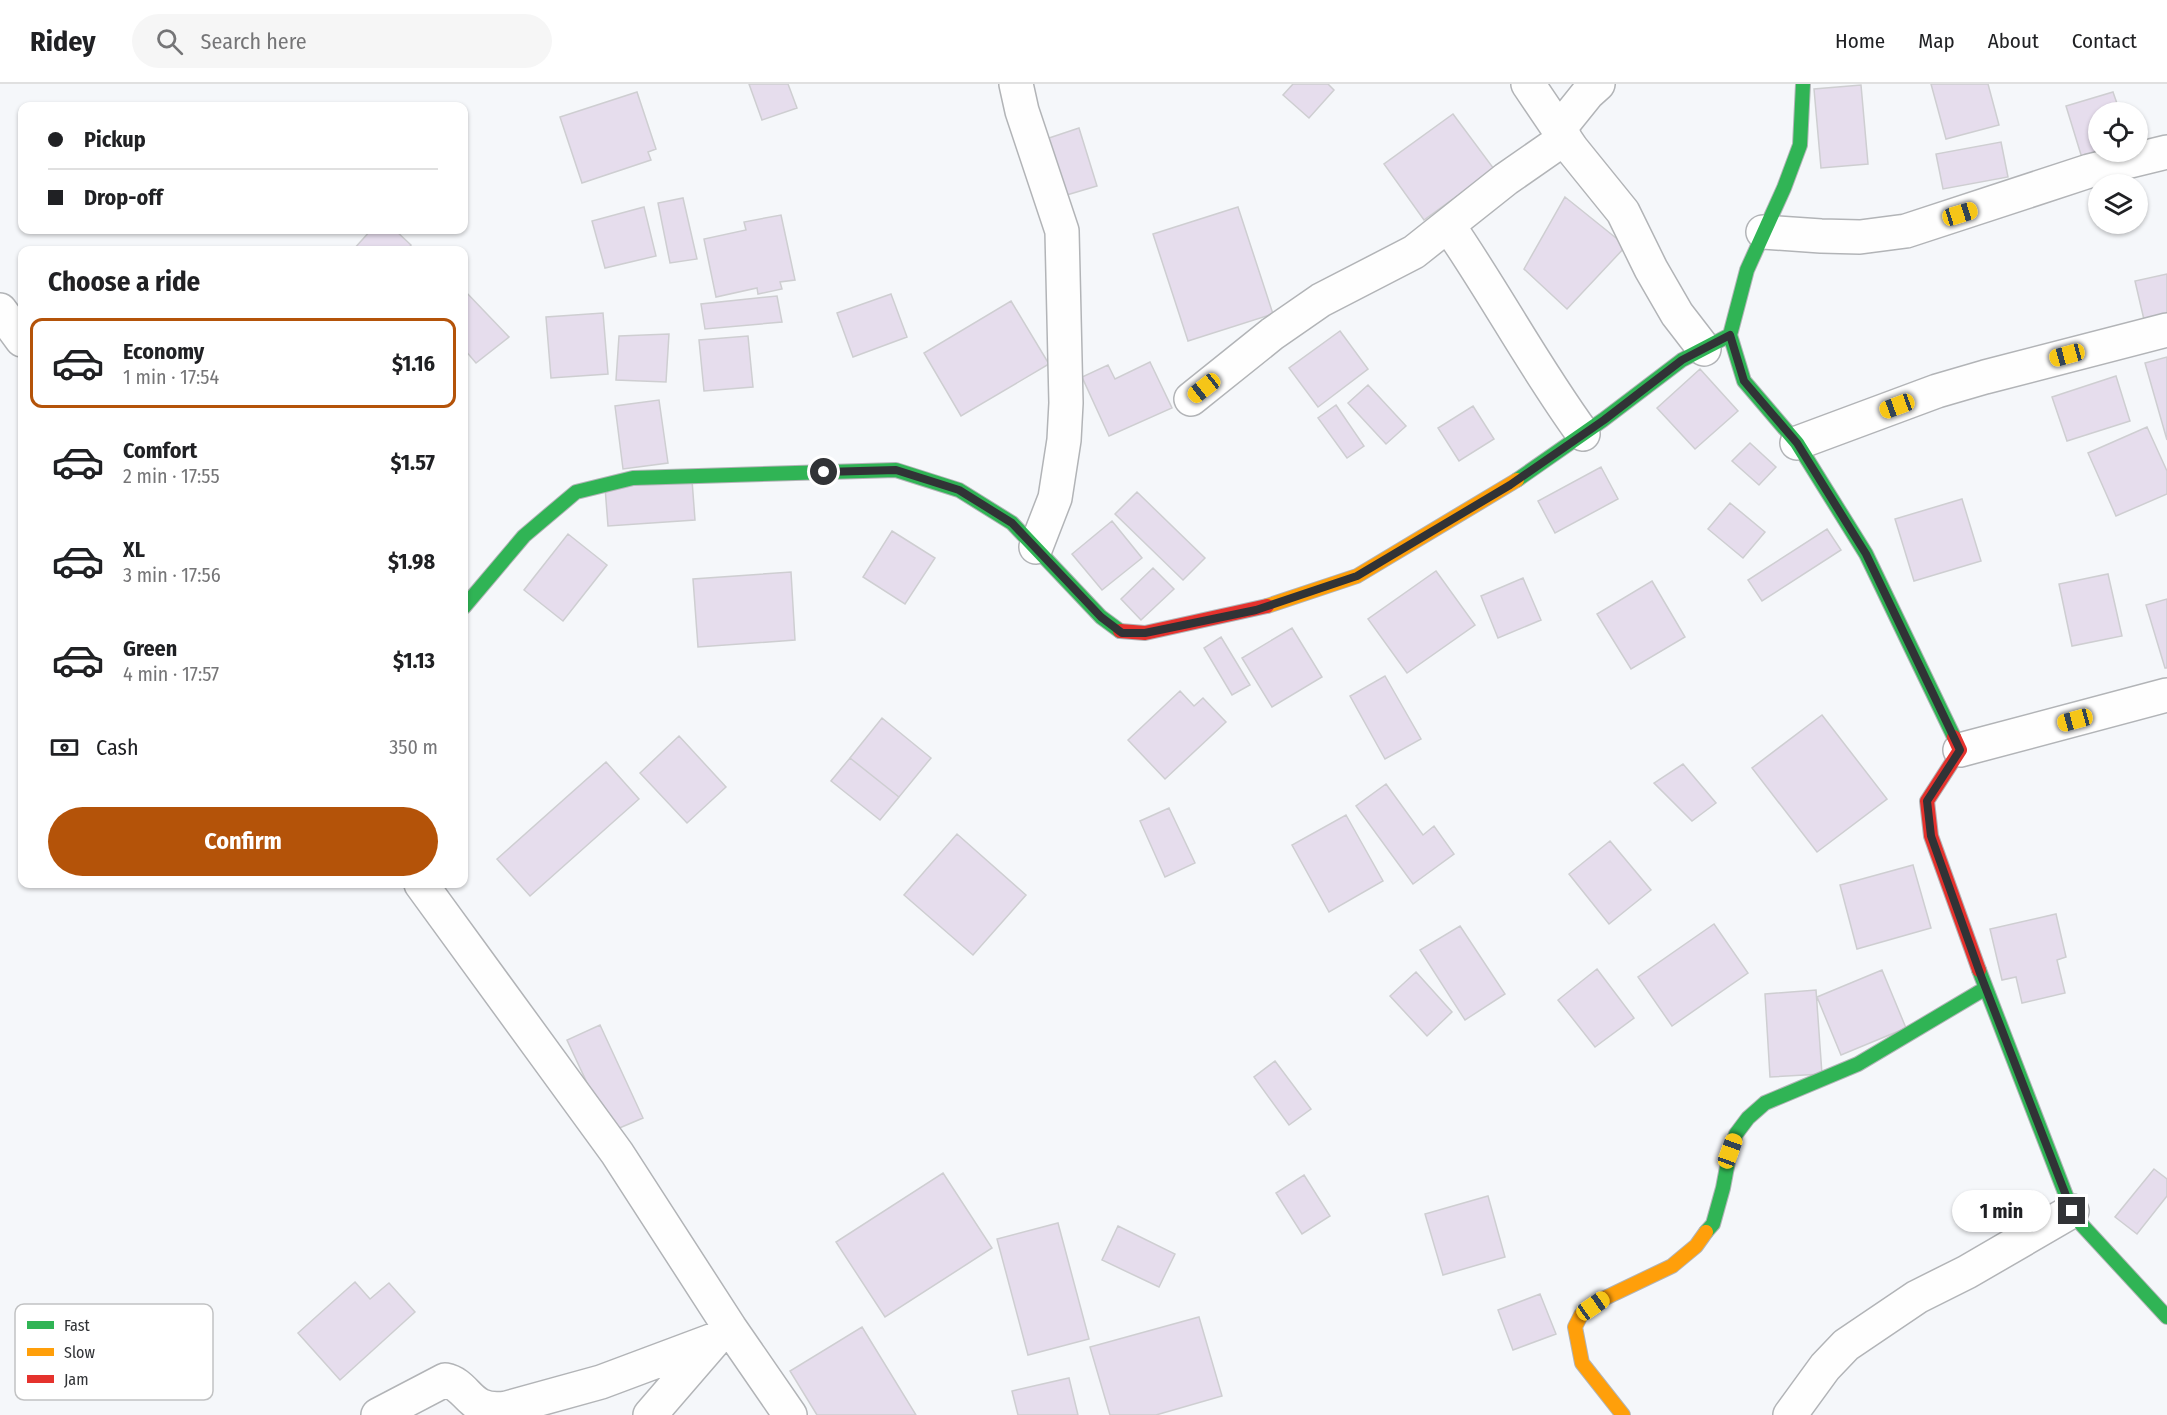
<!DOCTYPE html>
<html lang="en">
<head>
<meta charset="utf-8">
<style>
	body { margin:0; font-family:"Fira Sans Condensed",sans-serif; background:#f6f6f6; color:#202124; height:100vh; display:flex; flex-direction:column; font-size:22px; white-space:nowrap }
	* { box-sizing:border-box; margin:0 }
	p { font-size:20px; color:#757577 }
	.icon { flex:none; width:33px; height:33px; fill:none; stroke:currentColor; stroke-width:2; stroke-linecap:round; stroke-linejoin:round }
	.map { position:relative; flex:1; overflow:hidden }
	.sheet { position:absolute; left:18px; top:162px; width:450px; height:642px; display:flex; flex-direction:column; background:#fff; border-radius:12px; box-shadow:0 2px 4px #0004 }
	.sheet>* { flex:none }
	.guide { position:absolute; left:18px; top:18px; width:450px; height:132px; border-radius:12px; box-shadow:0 2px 4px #0004; display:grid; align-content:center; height:132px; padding:0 30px; background:#fff }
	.buttons { position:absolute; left:2088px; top:18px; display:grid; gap:12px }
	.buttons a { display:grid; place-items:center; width:60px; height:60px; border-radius:50%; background:#fff; box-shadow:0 2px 4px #0004; font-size:30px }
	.end { position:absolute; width:27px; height:27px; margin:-14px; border:8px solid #313336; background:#fff; box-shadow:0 0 0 3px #fff }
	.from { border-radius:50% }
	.bubble { position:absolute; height:42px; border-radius:21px; background:#fff; box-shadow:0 2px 4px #0004; font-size:20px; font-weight:700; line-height:42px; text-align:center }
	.car { position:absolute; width:18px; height:36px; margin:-18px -9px; border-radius:8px; box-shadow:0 0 4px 2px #0007; background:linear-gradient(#f5c518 24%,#345 0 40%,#f5c518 0 76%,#345 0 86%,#f5c518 0) }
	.guide b { display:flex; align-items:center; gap:21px; height:57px; font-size:22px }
	.guide b+b { border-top:2px solid #e0e0e0 }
	.guide i { width:15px; height:15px; background:#202124 }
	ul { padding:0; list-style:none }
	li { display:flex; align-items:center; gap:18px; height:90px; margin:0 12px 9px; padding:0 18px; border:3px solid transparent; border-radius:12px }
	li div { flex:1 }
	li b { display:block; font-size:22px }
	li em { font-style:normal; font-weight:700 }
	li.current { border-color:#b45309 }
	li>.icon { width:54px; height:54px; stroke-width:1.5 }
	h2 { padding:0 30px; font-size:27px; line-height:72px }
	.pay { display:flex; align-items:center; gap:15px; height:66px; padding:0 30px; font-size:22px }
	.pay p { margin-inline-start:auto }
	.action { display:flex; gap:12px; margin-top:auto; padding:12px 30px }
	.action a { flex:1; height:69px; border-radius:36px; background:#b45309; color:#fff; font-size:24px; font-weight:700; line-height:69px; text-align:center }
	header { display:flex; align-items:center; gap:36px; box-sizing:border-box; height:84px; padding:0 30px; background:#fff; border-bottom:2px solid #e0e0e0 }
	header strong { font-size:28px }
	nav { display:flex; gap:33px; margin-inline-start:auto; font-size:21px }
	.search { width:420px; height:54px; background:#f6f6f6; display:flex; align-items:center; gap:15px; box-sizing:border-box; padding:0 21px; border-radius:33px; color:#757577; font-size:22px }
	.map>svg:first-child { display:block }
</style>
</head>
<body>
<header>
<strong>Ridey</strong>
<div class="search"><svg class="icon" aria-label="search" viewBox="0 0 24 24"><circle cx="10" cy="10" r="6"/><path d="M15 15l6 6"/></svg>Search here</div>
<nav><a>Home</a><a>Map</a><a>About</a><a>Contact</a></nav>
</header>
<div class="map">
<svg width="2167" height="1331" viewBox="0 0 2167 1331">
	<rect width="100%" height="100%" fill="#f5f7fa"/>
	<path fill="#e6dded" stroke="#ceced1" stroke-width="1.5" d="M749,0H788L797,24L762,36Z
		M1293,0H1328L1334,6L1309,34L1283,11Z
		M1931,0H1988L1999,41L1946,55Z
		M1861,1L1868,80L1821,84L1814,5Z
		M637,8L656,65L648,68L651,76L582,99L560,33Z
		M2113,8L2120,28H2098V68H2102L2082,74L2066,22Z
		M1453,30L1494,85L1424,136L1384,80Z
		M1079,44L1097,102L1060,113L1043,56Z
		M2001,58L2008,93L1943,105L1936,70Z
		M1565,113L1626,162L1567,225L1524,185Z
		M683,114L697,175L670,179L658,119Z
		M644,123L656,172L605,184L592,137Z
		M1238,123L1273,230L1188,257L1153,150Z
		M781,131L795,196L780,198L782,205L758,210L757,204L716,213L704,155L746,146L744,138Z
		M371,146H395L411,161L407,166H353Z
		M2167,190V234L2145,240L2135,197Z
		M464,206L509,253L476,279L464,265Z
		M891,210L907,253L853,273L837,229Z
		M777,212L782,238L705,245L701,220Z
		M1011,217L1049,280L961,332L924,269Z
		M603,229L608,290L551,294L546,233Z
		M1340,247L1368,285L1318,323L1289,284Z
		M669,250L666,298L616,296L619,252Z
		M748,252L753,303L704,307L699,256Z
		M2167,273V356L2145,279Z
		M1150,278L1172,324L1109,352L1082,293L1108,281L1115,295Z
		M1700,285L1738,327L1695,365L1657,324Z
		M2116,292L2130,337L2067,357L2052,313Z
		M1368,301L1406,342L1386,360L1348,319Z
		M659,316L668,379L623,385L615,322Z
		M1336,321L1364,362L1347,374L1318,334Z
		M1473,322L1494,355L1459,377L1438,344Z
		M2147,343L2167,387V410L2116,432L2088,369Z
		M1750,359L1776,383L1759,401L1732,377Z
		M1601,383L1618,415L1555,449L1538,417Z
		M692,396L695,436L608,442L605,403Z
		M1137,408L1205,474L1183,496L1115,430Z
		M1962,415L1981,477L1914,497L1895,435Z
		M1730,419L1765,448L1743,474L1708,445Z
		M1112,437L1142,474L1102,506L1072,470Z
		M1827,445L1841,466L1762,517L1748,496Z
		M892,447L935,474L905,520L863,493Z
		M568,450L607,481L563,537L524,506Z
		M1153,484L1174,505L1141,536L1121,515Z
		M1436,487L1475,541L1407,589L1368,535Z
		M791,488L795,556L698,563L693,495Z
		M2108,490L2122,552L2072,562L2059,500Z
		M1523,494L1541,536L1498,554L1481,512Z
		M1652,497L1685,553L1631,585L1597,530Z
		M2167,515V584H2165L2146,521Z
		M1292,544L1322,593L1272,623L1242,574Z
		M1221,553L1250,601L1232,611L1204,564Z
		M1385,592L1421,655L1385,675L1350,612Z
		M1180,607L1194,622L1203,614L1226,638L1165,695L1128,656Z
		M1822,631L1887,715L1817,768L1752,684Z
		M882,634L931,674L899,713L850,674Z
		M679,652L726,703L687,739L640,689Z
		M850,674L899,713L880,736L831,697Z
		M606,678L639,715L530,812L497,775Z
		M1683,680L1716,719L1692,737L1654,699Z
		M1386,700L1423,751L1434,742L1454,770L1413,800L1356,722Z
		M1169,724L1195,779L1165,793L1140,737Z
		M1346,731L1383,797L1329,828L1292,761Z
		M957,750L1026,811L973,871L904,811Z
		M1610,757L1651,806L1609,840L1569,790Z
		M1913,781L1931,844L1857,865L1840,801Z
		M2056,830L2066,873L2057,876L2065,909L2022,919L2016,893L2002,896L1990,845Z
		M1714,840L1748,889L1672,942L1638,893Z
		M1460,842L1505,910L1465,936L1420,866Z
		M1597,885L1634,934L1595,963L1558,916Z
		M1882,886L1906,944L1841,971L1817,913Z
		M1416,888L1452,928L1427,952L1390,912Z
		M1816,906L1822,990L1770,993L1765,910Z
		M600,941L643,1034L610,1048L567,956Z
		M1275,977L1311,1025L1289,1041L1254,993Z
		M2154,1085L2167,1095V1112L2137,1150L2115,1133Z
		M943,1089L992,1164L885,1233L836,1158Z
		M1304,1091L1330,1132L1302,1150L1276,1109Z
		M1488,1112L1505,1173L1443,1191L1425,1130Z
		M1058,1139L1089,1255L1028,1271L997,1155Z
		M1118,1142L1175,1170L1159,1203L1102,1176Z
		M355,1198L370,1215L389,1199L415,1228L340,1296L298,1249Z
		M1540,1210L1556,1250L1513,1266L1498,1226Z
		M1199,1233L1222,1312L1156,1331H1110L1090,1263Z
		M862,1243L916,1331H817L790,1287Z
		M1069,1294L1078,1331H1018L1012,1307Z"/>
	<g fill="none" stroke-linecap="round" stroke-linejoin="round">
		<defs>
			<path id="street" d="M1016,0L1022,27L1062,147L1066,319L1064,356L1055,414L1036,463
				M1528,0L1572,65L1623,128L1651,185L1677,230L1704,265
				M1559,45L1588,9L1598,0
				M1448,141C1495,209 1534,283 1583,350
				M1763,148L1821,152L1860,153L1906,147L2089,87L2167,68
				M0,226L22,256
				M1191,315L1272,250L1321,216L1414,168L1506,95L1565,54
				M1797,359L1937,307L1985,293L2167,246
				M1960,666L2167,611
				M421,800L617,1069L730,1244L790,1331
				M378,1331L445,1296C470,1301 467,1330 507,1324L601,1298L716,1255
				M650,1331L713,1258
				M1790,1331L1825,1283L1846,1261L1917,1213L1967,1188L2072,1127"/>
			<path id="fast" d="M1803,0L1800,61L1784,104L1747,186L1730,251L1744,297L1797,359L1866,470L1954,653
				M1517,396L1603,336L1682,276L1730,251
				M464,523L524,452L576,408L633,394L896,386L959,406L1012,439L1101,533L1120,547
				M1979,886L2072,1127L2082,1141L2167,1233
				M1706,1148L1713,1140L1723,1104L1730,1067L1736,1050L1748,1034L1765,1019L1858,980L1986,904"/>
			<path id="slow" d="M1267,522L1357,492L1517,396
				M1623,1331L1582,1279L1575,1243L1581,1231L1605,1214L1672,1182L1696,1162L1706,1148"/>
			<path id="jam" d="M1120,547L1145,549L1267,522
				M1954,653L1960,666L1927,717L1931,752L1979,886"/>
		</defs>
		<use href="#street" stroke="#b2b4b7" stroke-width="36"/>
		<use href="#fast" stroke="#b2b4b7" stroke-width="16"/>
		<use href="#slow" stroke="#b2b4b7" stroke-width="16"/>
		<use href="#jam" stroke="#b2b4b7" stroke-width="16"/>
		<use href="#street" stroke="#fefefe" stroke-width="33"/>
		<use href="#fast" stroke="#30b455" stroke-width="14"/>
		<use href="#slow" stroke="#ff9f0a" stroke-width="14"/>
		<use href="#jam" stroke="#e5322d" stroke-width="14"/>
	</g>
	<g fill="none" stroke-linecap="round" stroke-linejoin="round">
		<path stroke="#313336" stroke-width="8" d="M824,388L896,386L959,406L1012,439L1101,533L1122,549H1145L1256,526L1357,492L1510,401L1604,336L1682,276L1730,251L1744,297L1797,359L1866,470L1960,666L1927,717L1931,752L1981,892L2072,1127"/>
	</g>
	<rect x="15" y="1220" width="198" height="96" rx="9" fill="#fff" stroke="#c1c2c3" stroke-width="1.5"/>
	<rect x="27" y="1237" width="27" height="8" fill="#30b455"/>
	<rect x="27" y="1264" width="27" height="8" fill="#ff9f0a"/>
	<rect x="27" y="1291" width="27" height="8" fill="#e5322d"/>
	<g font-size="16" fill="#313336">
		<text x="64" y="1247">Fast</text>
		<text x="64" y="1274">Slow</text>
		<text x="64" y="1301">Jam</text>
	</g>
</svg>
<div class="buttons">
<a><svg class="icon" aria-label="locate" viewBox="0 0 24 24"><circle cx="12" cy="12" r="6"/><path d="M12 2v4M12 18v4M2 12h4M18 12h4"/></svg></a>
<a><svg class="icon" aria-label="layers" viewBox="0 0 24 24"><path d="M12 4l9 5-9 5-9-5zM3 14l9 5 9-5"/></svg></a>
</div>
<i class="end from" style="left:824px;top:388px"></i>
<i class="end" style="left:2072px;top:1127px"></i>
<div class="bubble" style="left:1952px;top:1106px;width:99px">1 min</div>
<i class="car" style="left:1960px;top:130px;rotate:73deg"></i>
<i class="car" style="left:2067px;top:271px;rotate:255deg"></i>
<i class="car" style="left:1204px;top:304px;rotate:232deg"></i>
<i class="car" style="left:1897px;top:322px;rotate:250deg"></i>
<i class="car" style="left:2075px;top:636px;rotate:255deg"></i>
<i class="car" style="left:1730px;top:1067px;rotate:20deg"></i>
<i class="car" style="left:1593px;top:1222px;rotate:55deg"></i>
<div class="guide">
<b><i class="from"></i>Pickup</b>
<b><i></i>Drop-off</b>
</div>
<section class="sheet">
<h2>Choose a ride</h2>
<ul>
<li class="current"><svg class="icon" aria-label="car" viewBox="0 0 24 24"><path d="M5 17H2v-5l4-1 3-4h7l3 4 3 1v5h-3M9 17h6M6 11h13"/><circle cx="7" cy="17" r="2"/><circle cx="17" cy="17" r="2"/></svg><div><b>Economy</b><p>1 min · 17:54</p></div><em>$1.16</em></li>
<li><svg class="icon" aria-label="car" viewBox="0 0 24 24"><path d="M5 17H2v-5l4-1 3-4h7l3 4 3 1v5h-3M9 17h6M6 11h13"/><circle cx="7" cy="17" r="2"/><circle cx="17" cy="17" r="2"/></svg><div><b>Comfort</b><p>2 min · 17:55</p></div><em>$1.57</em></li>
<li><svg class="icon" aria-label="car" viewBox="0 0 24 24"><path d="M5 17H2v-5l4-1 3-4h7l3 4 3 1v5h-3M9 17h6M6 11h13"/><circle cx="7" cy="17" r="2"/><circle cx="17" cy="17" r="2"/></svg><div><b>XL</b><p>3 min · 17:56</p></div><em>$1.98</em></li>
<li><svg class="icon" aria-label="car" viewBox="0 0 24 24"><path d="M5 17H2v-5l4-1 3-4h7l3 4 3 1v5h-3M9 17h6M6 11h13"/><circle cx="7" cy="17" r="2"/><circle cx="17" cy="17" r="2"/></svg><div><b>Green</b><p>4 min · 17:57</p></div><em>$1.13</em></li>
</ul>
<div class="pay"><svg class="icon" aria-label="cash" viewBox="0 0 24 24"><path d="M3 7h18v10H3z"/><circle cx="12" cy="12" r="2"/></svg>Cash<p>350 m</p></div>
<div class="action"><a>Confirm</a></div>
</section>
</div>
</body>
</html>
